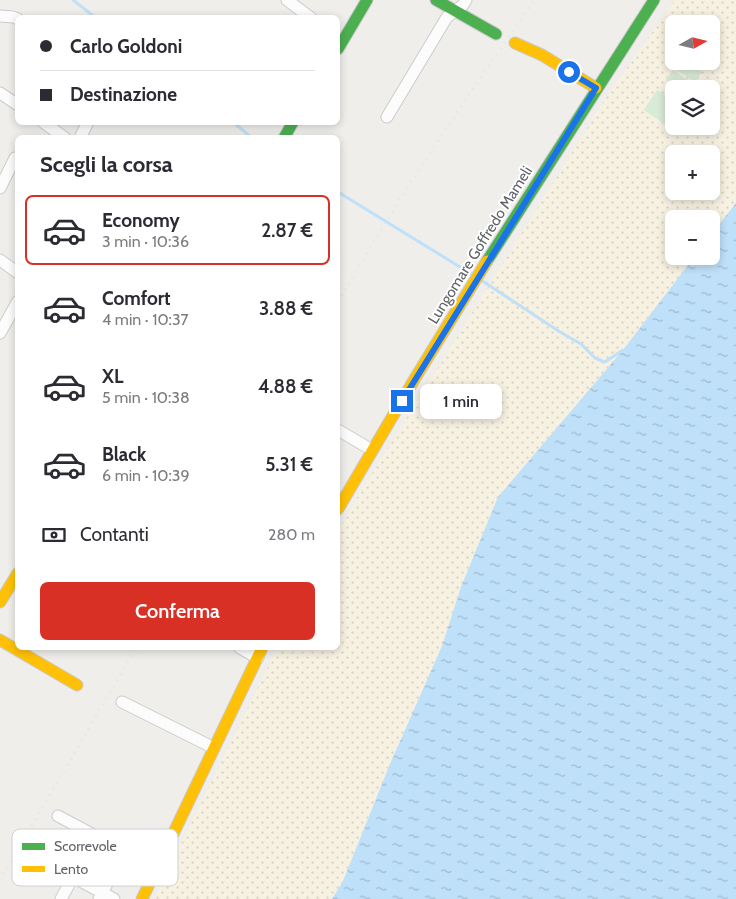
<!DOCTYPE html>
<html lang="it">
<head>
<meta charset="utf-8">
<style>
	body { margin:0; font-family:Cabin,sans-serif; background:#f2f2f3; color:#2b2b33; height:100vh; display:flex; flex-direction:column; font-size:19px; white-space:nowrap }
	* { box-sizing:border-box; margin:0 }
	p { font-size:16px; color:#7c7c81 }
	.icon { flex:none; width:28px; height:28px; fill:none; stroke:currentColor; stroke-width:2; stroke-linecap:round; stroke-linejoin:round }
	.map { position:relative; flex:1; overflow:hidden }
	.drawer { position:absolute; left:15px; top:135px; width:325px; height:515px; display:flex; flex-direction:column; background:#fff; border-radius:8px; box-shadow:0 2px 8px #0003 }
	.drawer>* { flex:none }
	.banner { position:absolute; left:15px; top:15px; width:325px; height:110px; border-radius:8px; box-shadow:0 2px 8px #0003; display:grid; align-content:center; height:110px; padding:0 25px; background:#fff }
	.needle { width:32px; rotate:82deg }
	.fabs { position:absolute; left:665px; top:15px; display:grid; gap:10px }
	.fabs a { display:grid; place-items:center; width:55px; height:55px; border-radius:8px; background:#fff; box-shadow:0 2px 8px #0003; font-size:25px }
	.end { position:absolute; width:22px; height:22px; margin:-11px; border:6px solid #1a73e8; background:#fff; box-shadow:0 0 0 2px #fff }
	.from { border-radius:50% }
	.bubble { position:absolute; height:35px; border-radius:8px; background:#fff; box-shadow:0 2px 8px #0003; font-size:16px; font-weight:600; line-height:35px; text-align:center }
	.banner b { display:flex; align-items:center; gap:18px; height:48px; font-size:19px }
	.banner b+b { border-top:1px solid #e1e1e2 }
	.banner i { width:12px; height:12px; background:#2b2b33 }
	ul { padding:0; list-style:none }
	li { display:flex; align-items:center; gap:15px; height:70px; margin:0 10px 8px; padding:0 15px; border:2px solid transparent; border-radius:8px }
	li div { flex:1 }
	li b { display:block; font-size:19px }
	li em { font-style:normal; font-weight:600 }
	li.current { border-color:#d93025 }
	li>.icon { width:45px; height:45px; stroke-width:1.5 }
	h2 { padding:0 25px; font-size:22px; line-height:60px }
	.pay { display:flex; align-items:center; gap:12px; height:55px; padding:0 25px; font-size:19px }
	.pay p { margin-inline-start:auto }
	.button { display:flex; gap:10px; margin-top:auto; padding:10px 25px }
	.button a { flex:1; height:58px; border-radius:8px; background:#d93025; color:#fff; font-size:20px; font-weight:600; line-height:58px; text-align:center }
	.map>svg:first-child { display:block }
</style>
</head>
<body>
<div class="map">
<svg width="736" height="899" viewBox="0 0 736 899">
	<defs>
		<pattern id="sand-dots" width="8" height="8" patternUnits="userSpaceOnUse" patternTransform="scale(1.25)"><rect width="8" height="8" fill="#f6f1e1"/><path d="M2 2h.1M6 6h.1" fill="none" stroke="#d5d1c4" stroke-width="1.8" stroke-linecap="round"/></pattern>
		<pattern id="water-ripples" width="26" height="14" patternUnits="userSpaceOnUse" patternTransform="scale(1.25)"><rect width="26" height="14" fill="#bfe0f9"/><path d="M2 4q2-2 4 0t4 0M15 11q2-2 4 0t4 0" fill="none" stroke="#9eb9cd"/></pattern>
	</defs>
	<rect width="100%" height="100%" fill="#efeeea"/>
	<path fill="url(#sand-dots)" fill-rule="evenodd" d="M675,0H736V203L711,235V219H674V256H695L623,350L498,497L461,587L442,646L390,764L343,881L332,899H154L277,648H338V532L359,494L609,93ZM674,24H711V61H674ZM674,89H711V126H674ZM674,154H711V191H674Z"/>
	<path fill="#d8ebd6" d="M679,61H686L702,72L695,82L674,68Z
		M673,70L694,84L691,89H679L666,80Z
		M657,90L674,101V116L667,126L644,110Z"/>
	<path fill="url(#water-ripples)" d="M736,203V899H332L343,881L390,764L442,646L461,587L498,497L623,350L695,256H711V235Z"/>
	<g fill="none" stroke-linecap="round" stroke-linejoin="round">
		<path stroke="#bfe0f9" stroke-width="3" d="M73,0L96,18
			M233,122L252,138
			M338,192L473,275
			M481,280L560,332L581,344L595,358L605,362L623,350"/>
		<defs>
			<path id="street" d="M287,0L311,18
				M0,16L13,17L18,19
				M0,93L18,105
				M387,117L447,17L463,5L466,0
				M43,122L65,138
				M80,138L88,122
				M0,188L15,158
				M0,260L18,273
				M0,333L18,301
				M338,430L372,450
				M240,648L258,658
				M122,702L214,748
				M58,816L124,851L99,899
				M61,899L73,877L114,899"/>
			<path id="fast" d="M436,0L496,34
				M338,49L367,0
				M284,138L293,122
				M487,261L654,0"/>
			<path id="slow" d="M515,43L542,55L596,88
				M338,509L414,380L487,261
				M0,602L18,573
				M0,640L77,685
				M142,899L262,648"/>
		</defs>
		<use href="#street" stroke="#cbcccc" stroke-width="13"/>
		<use href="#fast" stroke="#cacacb" stroke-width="13"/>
		<use href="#slow" stroke="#cacacb" stroke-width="13"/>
		<use href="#street" stroke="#fdfcfc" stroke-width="11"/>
		<use href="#fast" stroke="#4caf50" stroke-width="11"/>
		<use href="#slow" stroke="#ffc107" stroke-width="11"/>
		<path stroke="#e4e4e4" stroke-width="3" stroke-dasharray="1 6" stroke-linecap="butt" d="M338,302C398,198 465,99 534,0
			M0,880L136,648"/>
	</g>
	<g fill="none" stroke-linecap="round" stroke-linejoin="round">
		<path stroke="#1a73e8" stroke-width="6" d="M402,401L596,88L569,72"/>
	</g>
	<g text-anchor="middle" stroke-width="4" stroke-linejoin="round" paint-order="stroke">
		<g font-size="15" fill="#5f6368" stroke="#fff">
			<text transform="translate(480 245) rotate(-58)" y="5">Lungomare Goffredo Mameli</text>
		</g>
	</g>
	<rect x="12" y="829" width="166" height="57" rx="8" fill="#fff" stroke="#cfd0d2" stroke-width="1"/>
	<rect x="22" y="843" width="23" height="7" fill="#4caf50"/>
	<rect x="22" y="866" width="23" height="6" fill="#ffc107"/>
	<g font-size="14" fill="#5f6368">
		<text x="54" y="851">Scorrevole</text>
		<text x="54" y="874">Lento</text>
	</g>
</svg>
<div class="fabs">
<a><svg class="needle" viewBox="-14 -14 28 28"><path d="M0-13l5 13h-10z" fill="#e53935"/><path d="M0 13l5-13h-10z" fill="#7c7c81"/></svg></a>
<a><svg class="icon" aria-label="layers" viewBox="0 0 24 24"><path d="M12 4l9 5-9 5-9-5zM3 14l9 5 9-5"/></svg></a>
<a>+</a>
<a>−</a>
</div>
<i class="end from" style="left:569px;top:72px"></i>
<i class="end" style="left:402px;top:401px"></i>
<div class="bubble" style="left:420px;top:384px;width:82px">1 min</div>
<div class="banner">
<b><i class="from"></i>Carlo Goldoni</b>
<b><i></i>Destinazione</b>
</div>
<section class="drawer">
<h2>Scegli la corsa</h2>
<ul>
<li class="current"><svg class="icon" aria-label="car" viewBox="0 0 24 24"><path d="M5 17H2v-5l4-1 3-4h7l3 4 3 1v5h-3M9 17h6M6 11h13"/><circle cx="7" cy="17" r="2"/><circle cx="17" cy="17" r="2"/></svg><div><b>Economy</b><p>3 min · 10:36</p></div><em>2.87 €</em></li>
<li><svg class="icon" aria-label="car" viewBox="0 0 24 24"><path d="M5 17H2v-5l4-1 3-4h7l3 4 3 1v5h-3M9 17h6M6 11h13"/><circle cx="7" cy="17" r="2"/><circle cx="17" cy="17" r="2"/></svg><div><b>Comfort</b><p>4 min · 10:37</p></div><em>3.88 €</em></li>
<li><svg class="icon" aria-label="car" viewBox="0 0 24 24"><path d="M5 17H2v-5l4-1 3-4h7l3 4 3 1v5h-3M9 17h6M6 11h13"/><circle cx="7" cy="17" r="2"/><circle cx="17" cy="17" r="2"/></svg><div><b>XL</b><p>5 min · 10:38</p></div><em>4.88 €</em></li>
<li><svg class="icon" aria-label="car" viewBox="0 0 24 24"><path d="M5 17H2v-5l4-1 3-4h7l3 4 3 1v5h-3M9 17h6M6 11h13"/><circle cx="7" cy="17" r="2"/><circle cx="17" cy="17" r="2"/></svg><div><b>Black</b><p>6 min · 10:39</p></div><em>5.31 €</em></li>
</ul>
<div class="pay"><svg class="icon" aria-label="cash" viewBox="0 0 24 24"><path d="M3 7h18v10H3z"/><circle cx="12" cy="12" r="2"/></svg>Contanti<p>280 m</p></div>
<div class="button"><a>Conferma</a></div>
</section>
</div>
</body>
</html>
